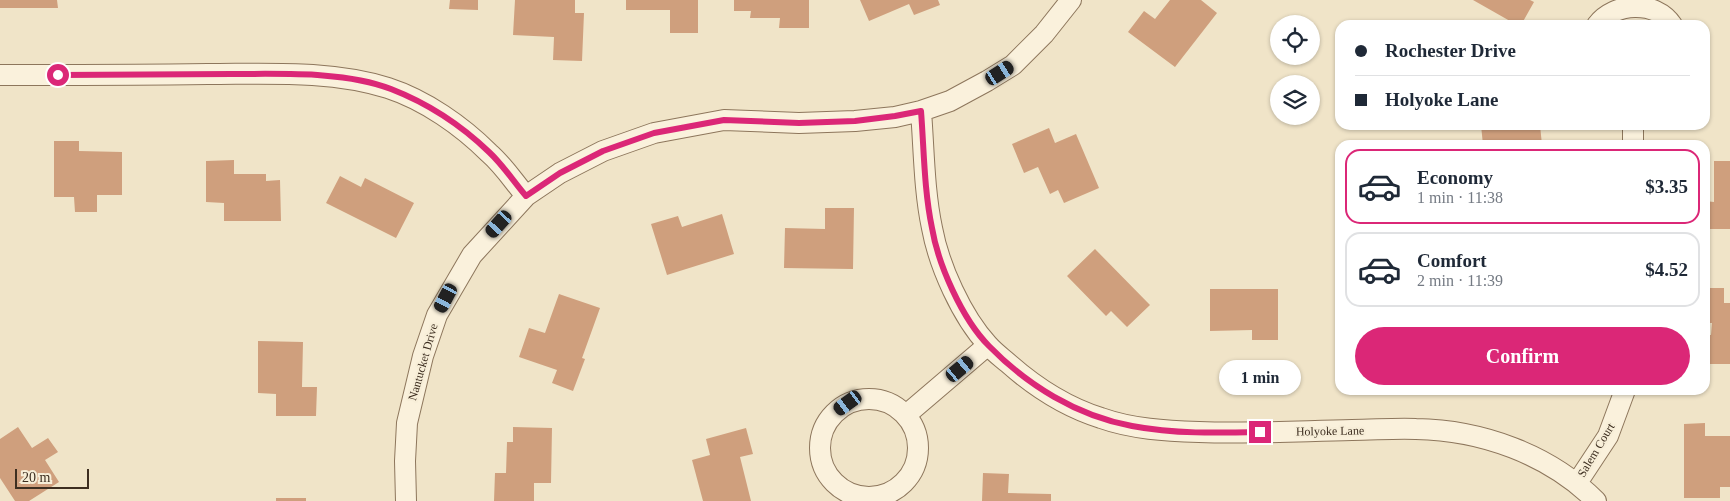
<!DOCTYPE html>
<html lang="en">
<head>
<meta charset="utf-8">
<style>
	body { margin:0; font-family:Georgia,serif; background:#f6f6f7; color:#1f2937; height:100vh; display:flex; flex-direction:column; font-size:19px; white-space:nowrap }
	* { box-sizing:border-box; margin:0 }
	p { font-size:16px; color:#747a83 }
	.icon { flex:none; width:28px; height:28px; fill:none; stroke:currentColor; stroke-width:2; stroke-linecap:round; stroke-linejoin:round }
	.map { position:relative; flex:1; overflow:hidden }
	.sheet { position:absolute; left:1335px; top:140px; width:375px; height:255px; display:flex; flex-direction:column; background:#fff; border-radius:15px; box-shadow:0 1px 4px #0004 }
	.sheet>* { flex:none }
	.guide { position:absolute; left:1335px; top:20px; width:375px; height:110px; border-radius:15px; box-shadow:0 1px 4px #0004; display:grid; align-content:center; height:110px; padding:0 20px; background:#fff }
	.buttons { position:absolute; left:1270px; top:15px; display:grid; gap:10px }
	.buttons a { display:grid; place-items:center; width:50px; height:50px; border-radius:50%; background:#fff; box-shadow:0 1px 4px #0004; font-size:25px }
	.scale { position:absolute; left:15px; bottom:12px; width:74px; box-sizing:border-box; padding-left:5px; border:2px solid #3d2e20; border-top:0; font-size:14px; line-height:18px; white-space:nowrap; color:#3d2e20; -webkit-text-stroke:4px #f7eed8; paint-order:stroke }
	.end { position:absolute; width:22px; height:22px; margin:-11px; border:6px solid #db2777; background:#fff; box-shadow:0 0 0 2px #fff }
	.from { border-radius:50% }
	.bubble { position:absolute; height:35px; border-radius:18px; background:#fff; box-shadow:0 1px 4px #0004; font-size:16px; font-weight:800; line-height:35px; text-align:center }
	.car { position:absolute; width:15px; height:30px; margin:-15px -8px; border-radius:6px; box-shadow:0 0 4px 1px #0007; background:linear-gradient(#222 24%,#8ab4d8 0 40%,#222 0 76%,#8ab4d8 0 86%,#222 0) }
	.guide b { display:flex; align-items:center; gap:18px; height:48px; font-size:19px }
	.guide b+b { border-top:1px solid #e0e1e3 }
	.guide i { width:12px; height:12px; background:#1f2937 }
	ul { padding:9px 0 0; list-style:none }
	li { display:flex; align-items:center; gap:15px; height:75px; margin:0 10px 8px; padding:0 10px; border:2px solid #e0e1e3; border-radius:15px }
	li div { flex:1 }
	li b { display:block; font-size:19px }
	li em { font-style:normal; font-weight:800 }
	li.on { border-color:#db2777 }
	li>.icon { width:45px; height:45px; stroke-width:1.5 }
	.action { display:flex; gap:10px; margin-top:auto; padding:10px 20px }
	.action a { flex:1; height:58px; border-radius:30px; background:#db2777; color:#fff; font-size:20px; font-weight:800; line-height:58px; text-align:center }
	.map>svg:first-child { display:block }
</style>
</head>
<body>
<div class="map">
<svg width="1730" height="501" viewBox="0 0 1730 501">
	<rect width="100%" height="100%" fill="#f0e4c8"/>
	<path fill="#cf9f7d" d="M0,0H57L58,8H0Z
		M450,0H478V10L449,9Z
		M515,0H575V13H584L582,61L553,60L554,37L513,35Z
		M626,0H698V33H670V10H626Z
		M734,0H809V28H779L780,18H750L751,11H734Z
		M860,0H938L940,5L914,15L909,4L869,21Z
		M1170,0H1201L1217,13L1175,67L1128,32L1144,11L1155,19Z
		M1473,0H1530L1534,2L1521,25H1517Z
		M1481,125H1540L1542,145H1504V144L1483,145Z
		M1049,128L1055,143L1076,134L1099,188L1064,203L1058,190L1050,194L1038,167L1024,173L1012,144Z
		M54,141H79V151L122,152V195H97V212H75L74,197H54Z
		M234,160V174H266V181L280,180L281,221H224V203L206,202V161Z
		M1714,161H1730V229H1705V201L1714,202Z
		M340,176L361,187L365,178L414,203L396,238L326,203Z
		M825,208H854L853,269L784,268L785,228L825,229Z
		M722,214L734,254L667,275L651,224L678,216L682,227Z
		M1095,249L1150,305L1127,327L1111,311L1106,316L1067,276Z
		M1708,288H1724V303H1730V364H1705V335H1711L1712,323H1708Z
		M1210,289H1278V340H1252V330L1210,331Z
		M559,294L600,308L582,358L585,359L573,391L552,383L557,370L519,357L529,328L545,333Z
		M258,341L303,342L302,387H317L316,416H276V394L258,393Z
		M1705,423V436H1730V487H1720V498H1684V424Z
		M18,427L32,448L48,438L58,452L45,460L59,482L29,501H15L0,478V439Z
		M513,427L552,428L551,483H534V501H494L495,473H506L507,442H513Z
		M746,428L753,454L740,457L751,501H703L692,460L710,455L706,439Z
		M983,473L1009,474L1008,493L1051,494V501H982Z
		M276,498H306V501H276Z"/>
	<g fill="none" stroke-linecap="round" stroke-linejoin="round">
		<defs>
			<path id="street" d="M1597,25C1614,2 1656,0 1672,25
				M0,75C69,75 139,75 208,74C267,74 331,70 388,88C425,100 462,126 489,153C503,165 514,182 526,196
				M921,111C924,150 924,190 932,228C939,266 962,317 988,345C994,352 1001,357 1008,363C1035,387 1066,407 1101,418C1132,429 1166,431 1199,432C1250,434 1301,431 1352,430C1373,430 1395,428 1416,429C1481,430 1549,454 1596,501
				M1633,125V145
				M820 448a49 49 0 1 1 98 0a49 49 0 1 1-98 0Z
				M906,415L988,345
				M1577,483L1608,436L1625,390
				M406,501L405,461L407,423L423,356L437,315L472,255L526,196L560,173L603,151L654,133L724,120L799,123L855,121L895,117L921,111L950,101L987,81L1013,65L1044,34L1071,0"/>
		</defs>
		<use href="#street" stroke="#8d765c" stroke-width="22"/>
		<use href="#street" stroke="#faf1dc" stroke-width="20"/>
	</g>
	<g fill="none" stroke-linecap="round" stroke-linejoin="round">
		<path stroke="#db2777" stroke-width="6" d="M58,75C116,75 174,74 232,74C281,74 345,71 391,89C427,103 461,125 489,152C503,165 514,182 526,196L560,173L603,151L654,133L724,120L799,123L855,121L895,116L921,111C924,149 924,190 932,228C938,264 962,319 989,346C1027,385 1077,416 1132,426C1174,434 1217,433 1260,432"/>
	</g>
	<g text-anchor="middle" stroke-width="4.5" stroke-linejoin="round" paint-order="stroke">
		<g font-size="12" fill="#3d2e20" stroke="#f7eed8">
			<text transform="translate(423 362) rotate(-74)" y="4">Nantucket Drive</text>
			<text transform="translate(1330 431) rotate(-1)" y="4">Holyoke Lane</text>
			<text transform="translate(1596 450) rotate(-59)" y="4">Salem Court</text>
		</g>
	</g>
</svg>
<div class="buttons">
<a><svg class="icon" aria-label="locate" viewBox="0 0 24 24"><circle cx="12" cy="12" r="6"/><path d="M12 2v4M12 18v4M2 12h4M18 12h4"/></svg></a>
<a><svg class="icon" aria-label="layers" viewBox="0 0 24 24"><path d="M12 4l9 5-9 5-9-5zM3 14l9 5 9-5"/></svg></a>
</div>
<div class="scale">20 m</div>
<i class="end from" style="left:58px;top:75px"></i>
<i class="end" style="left:1260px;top:432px"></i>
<div class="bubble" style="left:1219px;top:360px;width:82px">1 min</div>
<i class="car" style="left:1000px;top:73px;rotate:57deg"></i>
<i class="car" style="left:499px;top:224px;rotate:222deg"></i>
<i class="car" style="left:446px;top:298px;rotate:208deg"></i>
<i class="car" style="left:960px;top:369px;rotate:50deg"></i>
<i class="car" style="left:848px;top:403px;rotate:234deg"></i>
<div class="guide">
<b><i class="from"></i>Rochester Drive</b>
<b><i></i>Holyoke Lane</b>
</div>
<section class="sheet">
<ul>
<li class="on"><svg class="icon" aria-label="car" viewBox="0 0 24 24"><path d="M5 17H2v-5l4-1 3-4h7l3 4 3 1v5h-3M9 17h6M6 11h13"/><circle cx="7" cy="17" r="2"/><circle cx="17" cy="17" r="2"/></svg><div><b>Economy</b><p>1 min · 11:38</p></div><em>$3.35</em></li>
<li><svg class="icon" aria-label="car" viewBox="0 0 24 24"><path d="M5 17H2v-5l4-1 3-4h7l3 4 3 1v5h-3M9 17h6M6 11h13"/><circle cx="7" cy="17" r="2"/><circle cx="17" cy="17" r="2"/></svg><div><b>Comfort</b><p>2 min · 11:39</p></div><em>$4.52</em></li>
</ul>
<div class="action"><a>Confirm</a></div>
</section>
</div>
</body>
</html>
